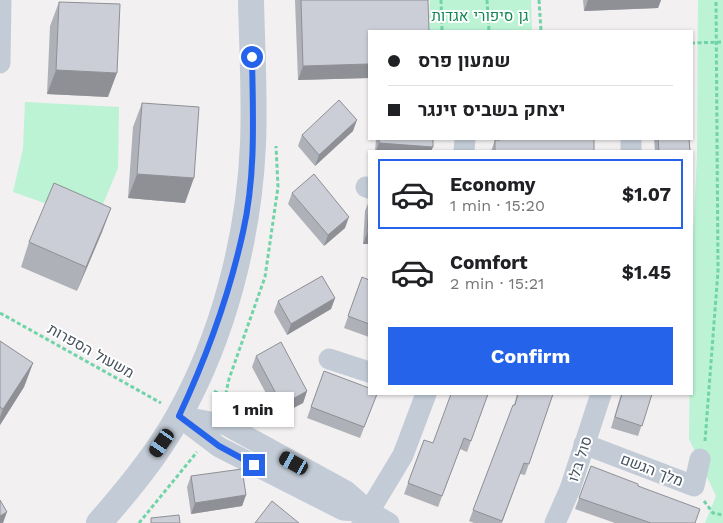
<!DOCTYPE html>
<html lang="en">
<head>
<meta charset="utf-8">
<style>
	body { margin:0; font-family:"Work Sans",Heebo,sans-serif; background:#f6f6f6; color:#202124; height:100vh; display:flex; flex-direction:column; font-size:19px; white-space:nowrap }
	* { box-sizing:border-box; margin:0 }
	p { font-size:16px; color:#757577 }
	.icon { flex:none; width:28px; height:28px; fill:none; stroke:currentColor; stroke-width:2; stroke-linecap:round; stroke-linejoin:round }
	.map { position:relative; flex:1; overflow:hidden }
	.panel { position:absolute; left:368px; top:150px; width:325px; height:245px; display:flex; flex-direction:column; background:#fff; border-radius:0px; box-shadow:0 1px 4px #0004 }
	.panel>* { flex:none }
	.hud { position:absolute; left:368px; top:30px; width:325px; height:110px; border-radius:0px; box-shadow:0 1px 4px #0004; display:grid; align-content:center; height:110px; padding:0 20px; background:#fff }
	.end { position:absolute; width:22px; height:22px; margin:-11px; border:6px solid #2563eb; background:#fff; box-shadow:0 0 0 2px #fff }
	.from { border-radius:50% }
	.bubble { position:absolute; height:35px; border-radius:0px; background:#fff; box-shadow:0 1px 4px #0004; font-size:16px; font-weight:700; line-height:35px; text-align:center }
	.car { position:absolute; width:15px; height:30px; margin:-15px -8px; border-radius:6px; box-shadow:0 0 4px 1px #0007; background:linear-gradient(#222 24%,#8ab4d8 0 40%,#222 0 76%,#8ab4d8 0 86%,#222 0) }
	.hud b { display:flex; align-items:center; gap:18px; height:48px; font-size:19px }
	.hud b+b { border-top:1px solid #e0e0e0 }
	.hud i { width:12px; height:12px; background:#202124 }
	ul { padding:9px 0 0; list-style:none }
	li { display:flex; align-items:center; gap:15px; height:70px; margin:0 10px 8px; padding:0 10px; border:2px solid transparent; border-radius:0px }
	li div { flex:1 }
	li b { display:block; font-size:19px }
	li em { font-style:normal; font-weight:700 }
	li.on { border-color:#2563eb }
	li>.icon { width:45px; height:45px; stroke-width:1.5 }
	.primary-button { display:flex; gap:10px; margin-top:auto; padding:10px 20px }
	.primary-button a { flex:1; height:58px; border-radius:0px; background:#2563eb; color:#fff; font-size:20px; font-weight:700; line-height:58px; text-align:center }
	.map>svg:first-child { display:block }
</style>
</head>
<body>
<div class="map">
<svg width="723" height="523" viewBox="0 0 723 523">
	<rect width="100%" height="100%" fill="#f2f0f0"/>
	<path fill="#bbf3d4" d="M430,0H531L532,31H429Z
		M698,0H723V523H705L716,496L689,439L691,278L697,157Z
		M25,102L119,107L118,168L96,221L13,192L23,149Z"/>
	<g fill="none" stroke-linecap="round" stroke-linejoin="round">
		<path stroke="#71d4a8" stroke-width="3" stroke-dasharray="4 2.5" stroke-linecap="butt" d="M441,0L442,31
			M487,0L489,31
			M539,0L541,31
			M691,43L723,42
			M0,313L161,403
			M214,391L225,397
			M223,407L229,379L265,277L278,187L276,146
			M705,441L718,271L716,0
			M704,501L713,513L723,515
			M139,523L197,452"/>
		<path stroke="#c2cbd6" stroke-width="21" d="M0,63L1,0
			M631,139V151
			M464,151L465,139
			M366,187L369,188
			M329,359L369,372
			M179,416L226,425L346,491L370,512L389,523
			M182,419L219,447L343,510L370,512
			M584,444L694,486L700,459
			M362,523L403,455L426,394
			M555,523L570,489L601,394"/>
		<path stroke="#c2cbd6" stroke-width="26" d="M99,523C128,490 157,455 178,417C224,336 249,236 253,144C255,96 252,48 251,0"/>
	</g>
	<path fill="#afb1b8" d="M295,0H428L369,31V78L298,80Z
		M583,0H661L658,8L584,11Z
		M59,2L108,97L47,94L50,26Z
		M142,103L185,203L128,198L133,127Z
		M353,131L315,166L298,146L302,135Z
		M376,139H433V147L431,151H375Z
		M499,139H594V151H491L495,140H498Z
		M654,139H689L690,151H655Z
		M292,193L345,228L324,246L288,204Z
		M369,201V244H363L365,211Z
		M111,208L102,232L77,291L21,267L29,242Z
		M362,277L369,280V337L344,328Z
		M335,298L331,309L287,335L274,312L278,301Z
		M0,341L33,363L24,387L0,425Z
		M256,356L307,391L303,403L278,416L252,367Z
		M324,371L377,394L360,438L307,418Z
		M488,394L467,452L460,449L438,507L404,494L424,440L433,443Z
		M517,394H553L525,475L520,474L502,523H474L469,521L513,405H514Z
		M621,394H652L638,436L611,428Z
		M591,466L638,486L695,523H615L575,509Z
		M191,476L246,495L242,506L191,514L187,487Z"/>
	<path fill="#8e9096" d="M588,0H661L658,8L584,11Z
		M369,64V78L298,80L303,66Z
		M56,70L117,73L108,97L47,94Z
		M357,120L353,131L315,166L319,155Z
		M379,143L433,147L431,151H376Z
		M137,174L194,178L185,203L128,198Z
		M111,208L102,232L77,291L86,267Z
		M349,217L345,228L324,246L328,235Z
		M367,233H369V244H363Z
		M335,298L331,309L287,335L291,324Z
		M33,363L24,387L0,425V417L3,409Z
		M307,391L303,403L278,416L282,405Z
		M246,495L242,506L191,514L195,503Z
		M7,512L3,523H0V516Z"/>
	<path fill="#cbced6" stroke="#8e9096" d="M301,0H428L429,31H369V64L303,66Z
		M59,2L120,4L117,73L56,70Z
		M339,100L357,120L319,155L302,135Z
		M142,103L199,107L194,178L137,174Z
		M379,139H433V147L379,143Z
		M499,139H594V151H495V140H500Z
		M658,139H689L690,151H659Z
		M314,174L349,217L328,235L292,193Z
		M54,183L111,208L86,267L29,242Z
		M369,207V233H367Z
		M322,276L335,298L291,324L278,301Z
		M362,277L369,280V324L348,316Z
		M0,341L33,363L3,409L0,407Z
		M281,342L307,391L282,405L256,356Z
		M324,371L369,388V394H377L364,427L311,407Z
		M451,394H488L471,441L464,438L442,496L408,483L424,440L433,443Z
		M518,394H553L529,464L524,463L502,521L473,510L513,405H515Z
		M622,394H652L642,426L615,417Z
		M591,466L638,484V486L700,509L695,523H651L579,498Z
		M242,469L246,495L195,503L191,476Z
		M0,500L7,512L0,516Z
		M272,501L299,523H255Z
		M179,515L180,523H151V518Z"/>
	<g fill="none" stroke-linecap="round" stroke-linejoin="round">
		<path stroke="#2563eb" stroke-width="6" d="M252,57C253,115 256,175 243,232C229,296 207,356 179,416L219,446L254,465"/>
	</g>
	<g text-anchor="middle" stroke-width="4" stroke-linejoin="round" paint-order="stroke">
		<g font-size="15" fill="#108752" stroke="#fff">
			<text x="480" y="21">גן סיפורי אגדות</text>
		</g>
		<g font-size="15" fill="#46525f" stroke="#fff">
			<text transform="translate(91 351) rotate(29)" y="5">משעול הספרות</text>
			<text transform="translate(580 459) rotate(-72)" y="5">סול בלו</text>
			<text transform="translate(652 470) rotate(21)" y="5">מלך הגשם</text>
		</g>
	</g>
</svg>
<i class="end from" style="left:252px;top:57px"></i>
<i class="end" style="left:254px;top:465px"></i>
<div class="bubble" style="left:212px;top:392px;width:82px">1 min</div>
<i class="car" style="left:162px;top:443px;rotate:215deg"></i>
<i class="car" style="left:294px;top:463px;rotate:299deg"></i>
<div class="hud">
<b><i class="from"></i>שמעון פרס</b>
<b><i></i>יצחק בשביס זינגר</b>
</div>
<section class="panel">
<ul>
<li class="on"><svg class="icon" aria-label="car" viewBox="0 0 24 24"><path d="M5 17H2v-5l4-1 3-4h7l3 4 3 1v5h-3M9 17h6M6 11h13"/><circle cx="7" cy="17" r="2"/><circle cx="17" cy="17" r="2"/></svg><div><b>Economy</b><p>1 min · 15:20</p></div><em>$1.07</em></li>
<li><svg class="icon" aria-label="car" viewBox="0 0 24 24"><path d="M5 17H2v-5l4-1 3-4h7l3 4 3 1v5h-3M9 17h6M6 11h13"/><circle cx="7" cy="17" r="2"/><circle cx="17" cy="17" r="2"/></svg><div><b>Comfort</b><p>2 min · 15:21</p></div><em>$1.45</em></li>
</ul>
<div class="primary-button"><a>Confirm</a></div>
</section>
</div>
</body>
</html>
